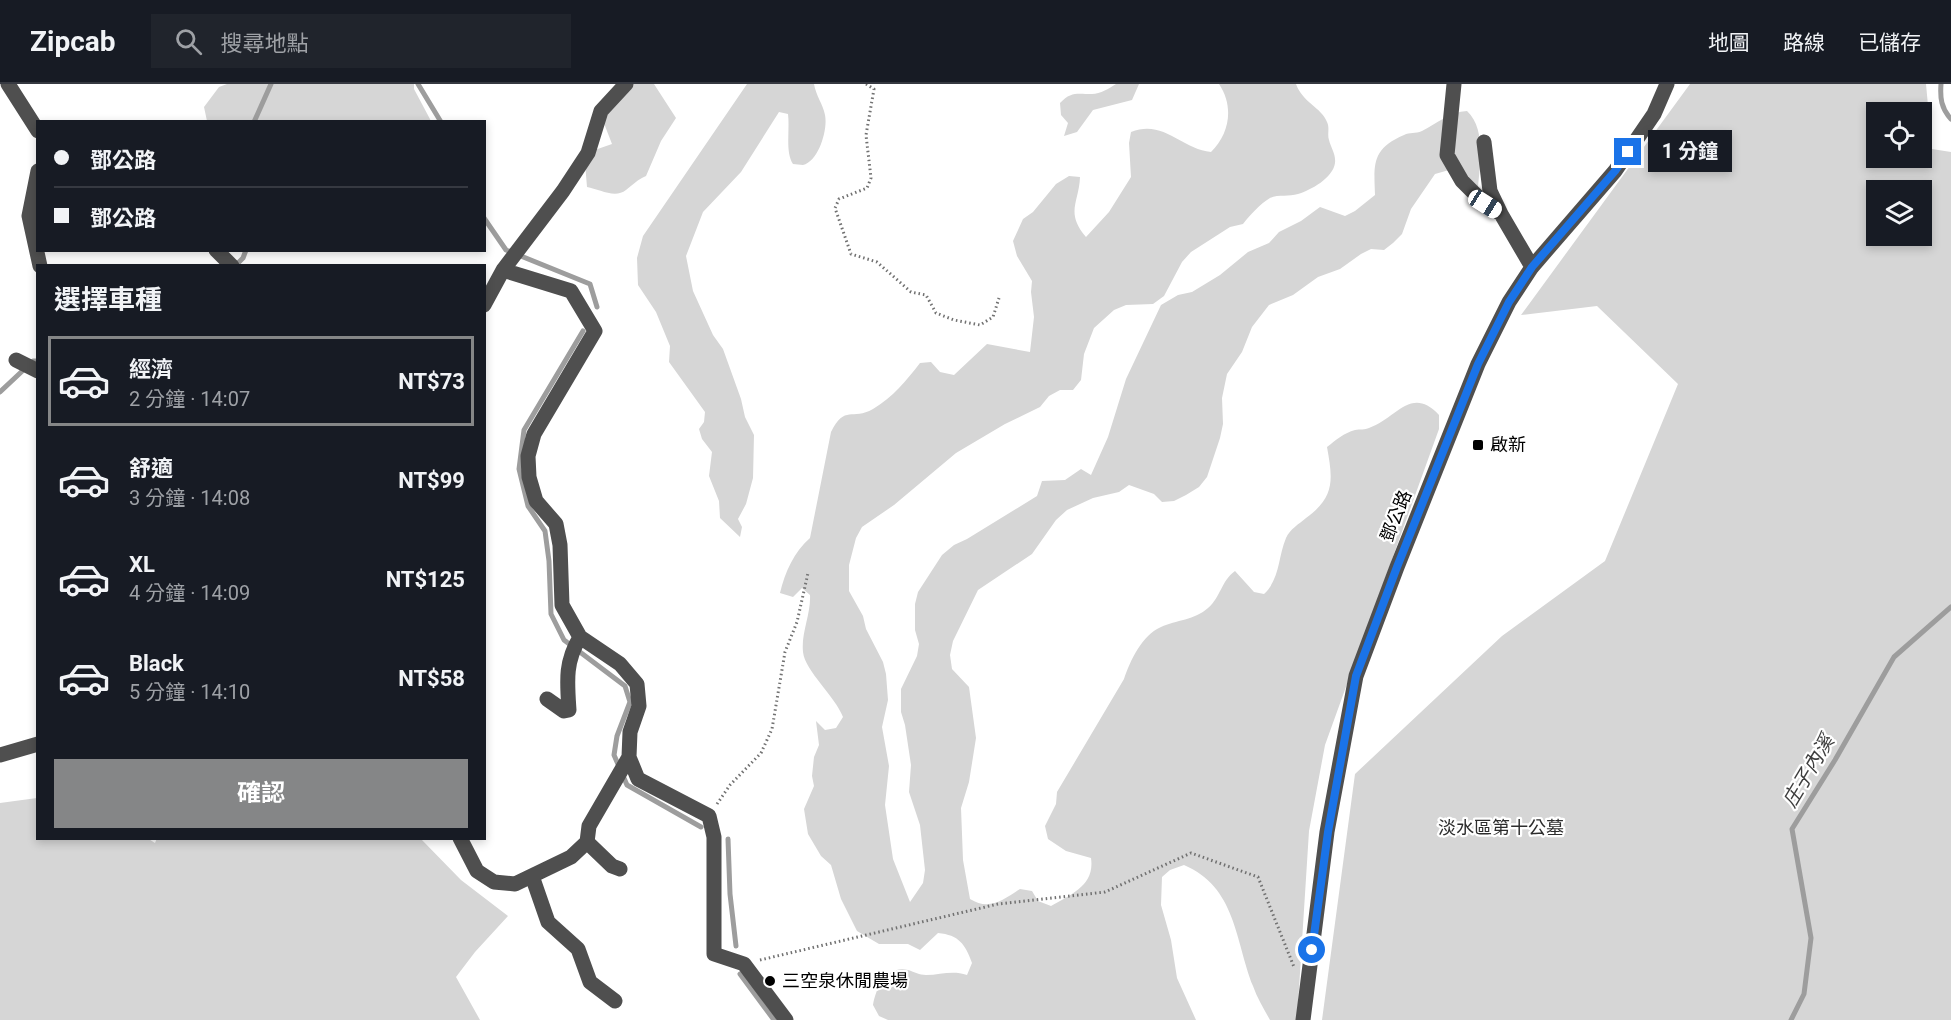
<!DOCTYPE html>
<html lang="zh-TW">
<head>
<meta charset="utf-8">
<style>
	body { margin:0; font-family:Roboto,"Noto Sans TC",sans-serif; background:#20242c; color:#f1f3f6; height:100vh; display:flex; flex-direction:column; font-size:22px; white-space:nowrap }
	* { box-sizing:border-box; margin:0 }
	p { font-size:20px; color:#9ea1a6 }
	.icon { flex:none; width:33px; height:33px; fill:none; stroke:currentColor; stroke-width:2; stroke-linecap:round; stroke-linejoin:round }
	.map { position:relative; flex:1; overflow:hidden }
	.side { position:absolute; left:36px; top:180px; width:450px; height:576px; display:flex; flex-direction:column; background:#171b24; border-radius:0px; box-shadow:0 3px 9px #0003 }
	.side>* { flex:none }
	.top-card { position:absolute; left:36px; top:36px; width:450px; height:132px; border-radius:0px; box-shadow:0 3px 9px #0003; display:grid; align-content:center; height:132px; padding:0 18px; background:#171b24 }
	.fabs { position:absolute; left:1866px; top:18px; display:grid; gap:12px }
	.fabs a { display:grid; place-items:center; width:66px; height:66px; border-radius:0px; background:#171b24; box-shadow:0 3px 9px #0003; font-size:30px }
	.end { position:absolute; width:27px; height:27px; margin:-14px; border:8px solid #1a73e8; background:#fff; box-shadow:0 0 0 3px #fff }
	.from { border-radius:50% }
	.bubble { position:absolute; height:42px; border-radius:0px; background:#171b24; box-shadow:0 3px 9px #0003; font-size:20px; font-weight:700; line-height:42px; text-align:center }
	.car { position:absolute; width:18px; height:36px; margin:-18px -9px; border-radius:8px; box-shadow:0 0 4px 2px #0007; background:linear-gradient(#fff 24%,#345 0 40%,#fff 0 76%,#345 0 86%,#fff 0) }
	.top-card b { display:flex; align-items:center; gap:21px; height:57px; font-size:22px }
	.top-card b+b { border-top:2px solid #363941 }
	.top-card i { width:15px; height:15px; background:#f1f3f6 }
	ul { padding:0; list-style:none }
	li { display:flex; align-items:center; gap:18px; height:90px; margin:0 12px 9px; padding:0 6px; border:3px solid transparent; border-radius:0px }
	li div { flex:1 }
	li b { display:block; font-size:22px }
	li em { font-style:normal; font-weight:700 }
	li.current { border-color:#858687 }
	li>.icon { width:54px; height:54px; stroke-width:1.5 }
	h2 { padding:0 18px; font-size:27px; line-height:72px }
	.action { display:flex; gap:12px; margin-top:auto; padding:12px 18px }
	.action a { flex:1; height:69px; border-radius:0px; background:#858687; color:#fff; font-size:24px; font-weight:700; line-height:69px; text-align:center }
	header { display:flex; align-items:center; gap:36px; box-sizing:border-box; height:84px; padding:0 30px; background:#171b24; border-bottom:2px solid #363941 }
	header strong { font-size:28px }
	nav { display:flex; gap:33px; margin-inline-start:auto; font-size:21px }
	.search { width:420px; height:54px; background:#20242c; display:flex; align-items:center; gap:15px; box-sizing:border-box; padding:0 21px; border-radius:0px; color:#9ea1a6; font-size:22px }
	.map>svg:first-child { display:block }
</style>
</head>
<body>
<header>
<strong>Zipcab</strong>
<div class="search"><svg class="icon" aria-label="search" viewBox="0 0 24 24"><circle cx="10" cy="10" r="6"/><path d="M15 15l6 6"/></svg>搜尋地點</div>
<nav><a>地圖</a><a>路線</a><a>已儲存</a></nav>
</header>
<div class="map">
<svg width="1951" height="936" viewBox="0 0 1951 936">
	<rect width="100%" height="100%" fill="#fff"/>
	<path fill="#d6d6d6" fill-rule="evenodd" d="M227,0H414V5L431,37H207L204,23L219,3Z
		M620,0H654L676,34L661,57L646,92C637,96 634,100 626,106C615,115 599,105 587,103L585,79L589,68L612,60L600,29Z
		M747,0H814C816,12 823,20 825,31C828,45 819,77 803,81C800,81 796,80 793,80C785,68 790,46 788,30L779,28L741,88L703,128L686,172L693,207L713,251L723,265L741,315L745,333L754,351L753,394L746,420L738,435L742,443L740,453L720,434L719,417L709,392L712,368L702,355L699,345L704,338L705,328L669,278L670,262L656,228L638,201L637,174L643,152Z
		M1116,0H1139L1132,16L1093,26L1077,48L1064,52L1068,39L1061,31L1060,19C1071,7 1078,10 1092,10C1100,10 1110,4 1116,0Z
		M1219,0H1296C1303,19 1321,23 1327,38C1330,44 1327,50 1329,56C1331,64 1336,70 1335,79C1333,94 1311,106 1298,110C1289,113 1279,110 1270,114C1260,120 1250,131 1243,140L1230,143L1191,168L1182,178L1164,212L1153,220L1126,221L1114,226L1094,244L1084,270L1081,296L1073,306H1060L1049,312L1040,323L1005,340L956,369L894,421L862,443L856,454L849,481V507L863,532L866,545L883,578L886,590L888,616L882,643L889,682L885,721L893,775L910,818L923,799L925,786L920,741L909,708L911,681L905,641L901,628V605L917,572L919,560L915,546V520L918,508L942,471L954,461L967,455L1037,412L1042,397L1065,396L1081,385L1091,391L1108,353L1126,295L1161,221L1178,211L1192,208L1220,191L1248,168L1269,159L1279,148L1301,137L1320,123L1345,132L1355,127L1375,111C1374,81 1371,65 1404,51C1410,48 1415,50 1422,47C1437,39 1450,28 1467,27C1486,45 1480,79 1478,103L1449,86L1435,90L1411,125L1402,150L1393,159L1384,166L1371,165L1361,170L1340,185L1318,193L1293,211L1269,221L1252,243L1242,268L1227,290L1222,314L1223,340L1220,354L1207,393L1199,403L1186,411L1174,417L1162,418L1154,410L1129,401L1119,408L1093,414L1067,426L1056,436L1032,470L978,506L953,557L950,571L952,585L969,603L976,654L969,698L961,724L963,776L970,815C989,827 1003,816 1020,805L1032,807L1038,817L1051,822C1072,810 1095,801 1091,774L1066,767L1048,755L1045,742L1056,720L1057,708L1124,595C1130,577 1142,551 1161,543C1176,536 1195,536 1208,524C1221,513 1221,497 1235,487L1254,508L1264,510C1280,495 1278,473 1286,454C1290,445 1299,440 1306,434C1335,413 1333,396 1327,363C1336,356 1344,349 1355,346C1360,345 1365,346 1369,344C1396,335 1411,301 1439,331V345L1325,661L1309,747L1297,936H1270C1264,925 1257,914 1253,902C1235,856 1236,803 1184,781L1170,786L1162,793L1161,821L1171,856L1177,894L1196,936H888L879,932L873,921C876,904 886,881 908,886C915,888 919,891 926,891C941,891 952,886 967,891L972,879C965,860 959,851 938,849L920,866L908,860H879L857,847L841,815L831,781L821,772L808,750L804,725L814,702L812,692L814,673L819,661L816,637L825,646L836,644L843,633C835,612 805,587 803,568C801,549 811,530 810,511L802,504L793,513L780,509C785,488 794,468 810,454L831,348C845,320 852,337 873,325C893,313 906,297 920,279L931,278L940,288L954,291L987,260L1030,268L1034,233L1031,208L1032,197L1017,172L1013,157L1023,135L1033,128L1056,100L1069,92L1080,93C1079,119 1065,128 1086,153L1109,128L1131,93L1129,59L1131,48C1164,35 1181,65 1211,68C1230,49 1234,22 1219,0Z
		M1690,0H1926L1932,65L1951,68V936H1322L1355,690L1502,552L1605,477L1678,300L1597,222L1521,231ZM1876,28H1922V74H1876ZM1922,106V152H1876V106Z
		M37,714L38,754H147L155,759L157,754L421,755L461,796L508,832L475,868L456,893L480,936H0V719Z"/>
	<g fill="none" stroke-linecap="round" stroke-linejoin="round">
		<path stroke="#9d9d9d" stroke-width="5" d="M418,0L441,38
			M1941,0C1940,14 1941,24 1951,35
			M254,38L271,0
			M484,134L506,166L590,200L597,223
			M235,182L243,174L246,166
			M583,247L524,346L519,385L528,422L545,447L549,477L551,530L564,556L625,602L630,618L617,652L614,671L627,701L701,743
			M0,308L33,277H38
			M728,755L730,810L736,862
			M740,890L774,936
			M1791,936L1804,910L1811,854L1792,745L1835,676L1894,573L1951,523"/>
		<path stroke="#717171" stroke-width="3" stroke-dasharray="1.5 3" stroke-linecap="butt" d="M866,0L874,5L866,51L871,94L867,104L839,115L835,124L851,170L877,178L911,208L926,211L936,229L954,236L980,241L993,233L999,214
			M717,720L730,701L761,669L772,645L785,568L797,538L808,489
			M760,876L998,820L1105,808L1191,769L1258,793L1294,883"/>
		<path stroke="#4f4f4f" stroke-width="15" d="M8,0L38,47
			M1454,0L1447,71L1462,97L1485,120L1501,130L1532,183
			M1484,58L1490,107L1501,130
			M38,87L29,132L40,182
			M216,166L232,182
			M503,186L571,207L595,247L534,350L528,372L529,393L536,417L556,440L560,461L562,521L580,553L620,580L637,600L639,622L630,648L629,673L638,695L709,732L714,753V870L744,880L786,936
			M484,221L503,186L563,107L588,69L601,27L626,0
			M16,276L38,287
			M547,615L564,627L569,626C567,597 565,578 580,553
			M0,671L38,660
			M460,754L477,787L494,798L515,800L571,773L587,758L589,742L629,673
			M587,758L612,782L620,785
			M532,792L548,838L578,865L590,898L615,917
			M1303,936L1327,748L1356,592L1397,483L1478,280L1509,218L1532,183L1615,87L1654,30L1667,0"/>
	</g>
	<g fill="none" stroke-linecap="round" stroke-linejoin="round">
		<path stroke="#1a73e8" stroke-width="8" d="M1312,866L1328,748L1356,592L1397,483L1478,280L1509,218L1532,183L1615,87L1628,68"/>
	</g>
	<g fill="#000" stroke="#fff" stroke-width="2">
		<rect x="1472" y="355" width="12" height="12" rx="3"/>
		<circle cx="770" cy="897" r="6"/>
	</g>
	<g text-anchor="middle" stroke-width="4.5" stroke-linejoin="round" paint-order="stroke">
		<g font-size="18" fill="#000" stroke="#fff" text-anchor="start">
			<text x="1490" y="367">啟新</text>
			<text x="782" y="903">三空泉休閒農場</text>
		</g>
		<g font-size="18" fill="#000" stroke="#fff">
			<text transform="translate(1396 432) rotate(-68)" y="6">鄧公路</text>
		</g>
		<g font-size="18" fill="#2d2d2d" stroke="#fff">
			<text x="1501" y="750">淡水區第十公墓</text>
		</g>
		<g font-size="20" font-style="italic" fill="#3e3e3e" stroke="#fff">
			<text transform="translate(1808 687) rotate(-59)" y="7">庄子內溪</text>
		</g>
	</g>
</svg>
<div class="fabs">
<a><svg class="icon" aria-label="locate" viewBox="0 0 24 24"><circle cx="12" cy="12" r="6"/><path d="M12 2v4M12 18v4M2 12h4M18 12h4"/></svg></a>
<a><svg class="icon" aria-label="layers" viewBox="0 0 24 24"><path d="M12 4l9 5-9 5-9-5zM3 14l9 5 9-5"/></svg></a>
</div>
<i class="end from" style="left:1312px;top:866px"></i>
<i class="end" style="left:1628px;top:68px"></i>
<div class="bubble" style="left:1648px;top:46px;width:84px">1 分鐘</div>
<i class="car" style="left:1485px;top:120px;rotate:122deg"></i>
<div class="top-card">
<b><i class="from"></i>鄧公路</b>
<b><i></i>鄧公路</b>
</div>
<section class="side">
<h2>選擇車種</h2>
<ul>
<li class="current"><svg class="icon" aria-label="car" viewBox="0 0 24 24"><path d="M5 17H2v-5l4-1 3-4h7l3 4 3 1v5h-3M9 17h6M6 11h13"/><circle cx="7" cy="17" r="2"/><circle cx="17" cy="17" r="2"/></svg><div><b>經濟</b><p>2 分鐘 · 14:07</p></div><em>NT$73</em></li>
<li><svg class="icon" aria-label="car" viewBox="0 0 24 24"><path d="M5 17H2v-5l4-1 3-4h7l3 4 3 1v5h-3M9 17h6M6 11h13"/><circle cx="7" cy="17" r="2"/><circle cx="17" cy="17" r="2"/></svg><div><b>舒適</b><p>3 分鐘 · 14:08</p></div><em>NT$99</em></li>
<li><svg class="icon" aria-label="car" viewBox="0 0 24 24"><path d="M5 17H2v-5l4-1 3-4h7l3 4 3 1v5h-3M9 17h6M6 11h13"/><circle cx="7" cy="17" r="2"/><circle cx="17" cy="17" r="2"/></svg><div><b>XL</b><p>4 分鐘 · 14:09</p></div><em>NT$125</em></li>
<li><svg class="icon" aria-label="car" viewBox="0 0 24 24"><path d="M5 17H2v-5l4-1 3-4h7l3 4 3 1v5h-3M9 17h6M6 11h13"/><circle cx="7" cy="17" r="2"/><circle cx="17" cy="17" r="2"/></svg><div><b>Black</b><p>5 分鐘 · 14:10</p></div><em>NT$58</em></li>
</ul>
<div class="action"><a>確認</a></div>
</section>
</div>
</body>
</html>
